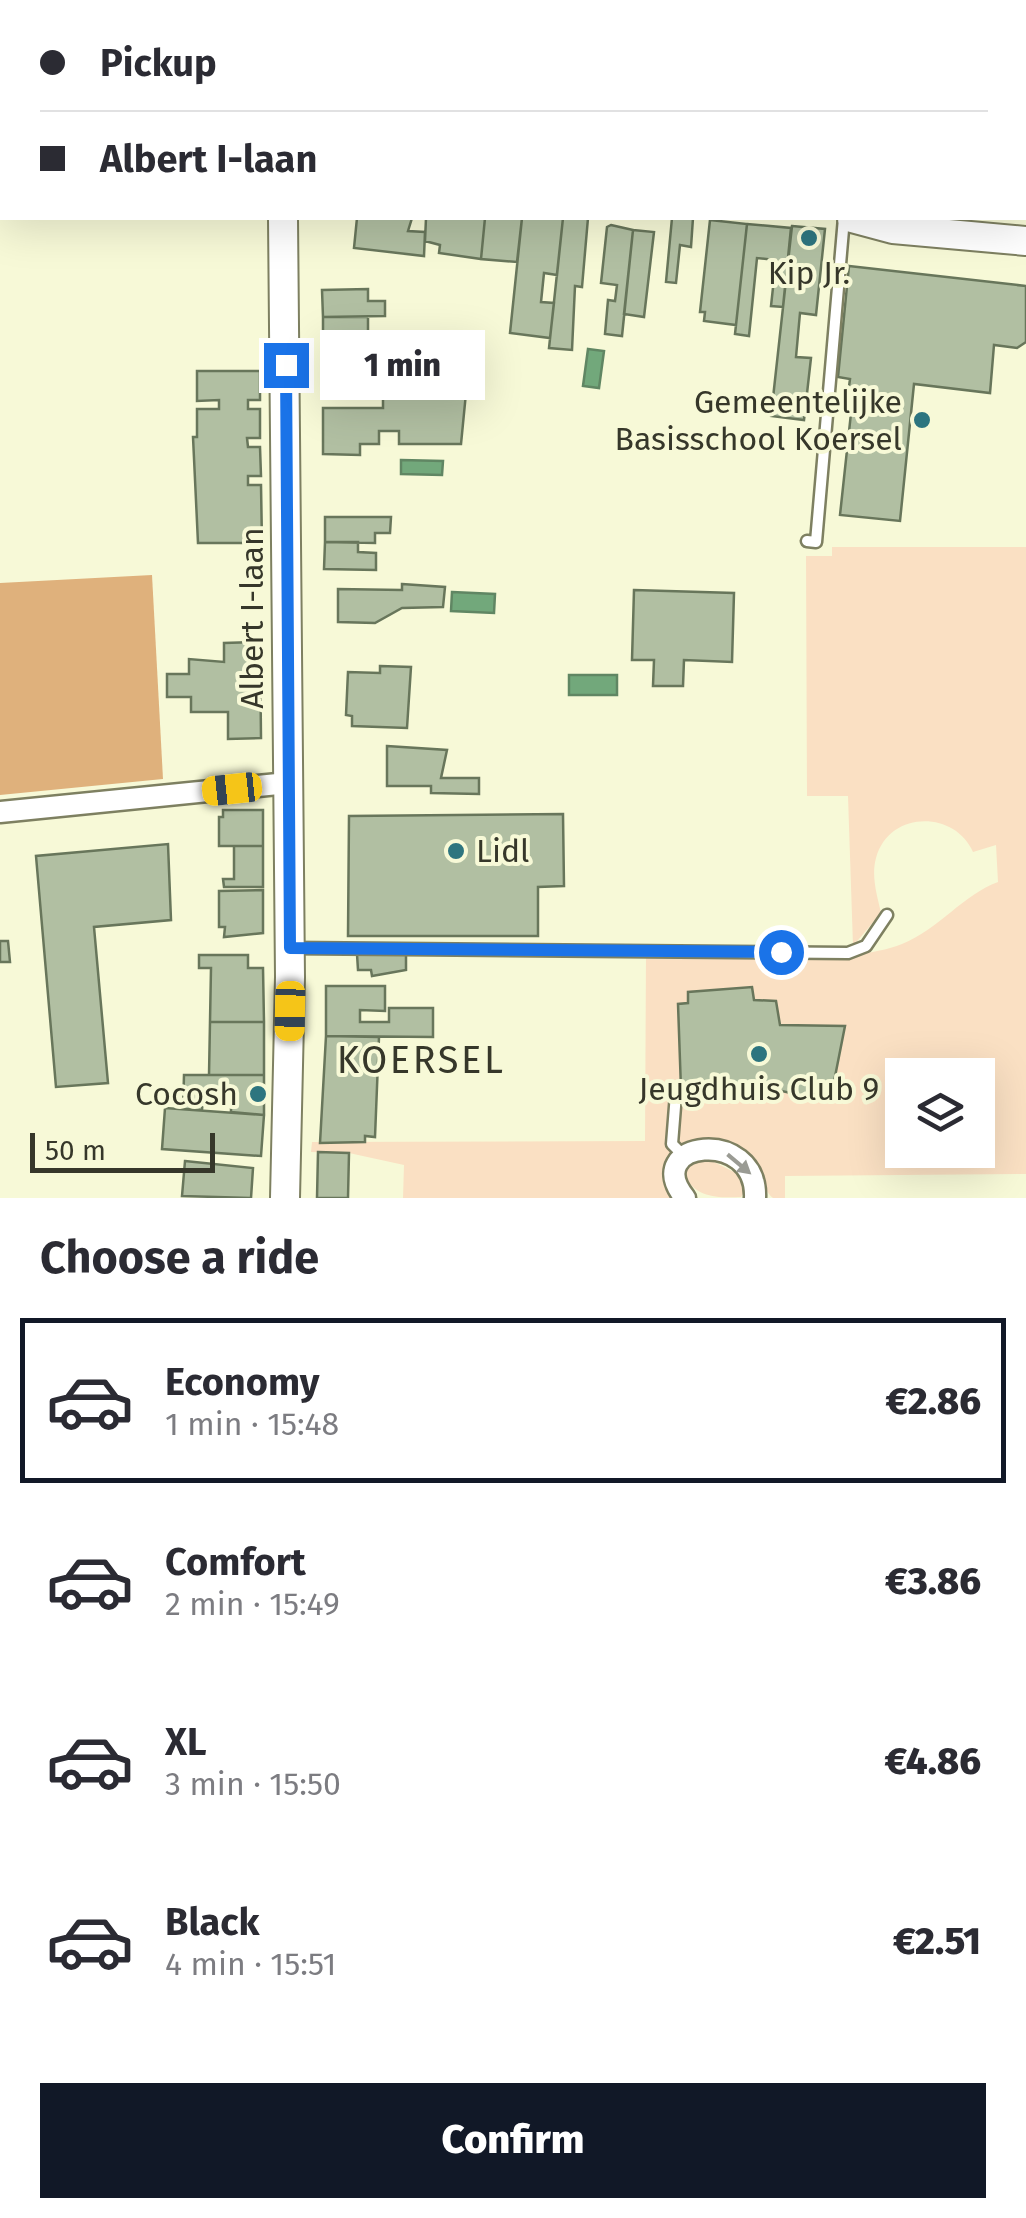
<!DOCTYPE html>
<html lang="en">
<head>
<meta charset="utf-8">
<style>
	body { margin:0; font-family:"Fira Sans",sans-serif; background:#f2f2f3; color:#2b2b33; height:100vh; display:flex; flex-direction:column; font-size:38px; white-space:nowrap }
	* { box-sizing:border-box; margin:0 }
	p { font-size:32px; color:#7c7c81 }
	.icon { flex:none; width:55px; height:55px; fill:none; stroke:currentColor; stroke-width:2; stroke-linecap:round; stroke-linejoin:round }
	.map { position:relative; height:1198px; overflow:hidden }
	.panel { display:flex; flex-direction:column; background:#fff; flex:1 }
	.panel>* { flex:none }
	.guide { position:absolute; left:0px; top:0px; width:1028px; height:220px; box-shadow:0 10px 40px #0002; display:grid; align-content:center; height:220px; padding:0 40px; background:#fff }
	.controls { position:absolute; left:885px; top:1058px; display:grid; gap:20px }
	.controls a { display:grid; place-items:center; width:110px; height:110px; border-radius:0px; background:#fff; box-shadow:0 10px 40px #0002; font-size:50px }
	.scale { position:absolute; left:30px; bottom:25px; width:185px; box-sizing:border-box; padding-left:10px; border:5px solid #36372a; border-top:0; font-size:28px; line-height:35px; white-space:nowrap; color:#36372a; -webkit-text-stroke:8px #f7f9d7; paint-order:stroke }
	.end { position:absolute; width:45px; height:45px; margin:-22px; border:12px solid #1a73e8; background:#fff; box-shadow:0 0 0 5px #fff }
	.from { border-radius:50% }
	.bubble { position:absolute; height:70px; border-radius:0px; background:#fff; box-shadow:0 10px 40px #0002; font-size:32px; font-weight:800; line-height:70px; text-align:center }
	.car { position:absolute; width:30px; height:60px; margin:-30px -15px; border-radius:12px; box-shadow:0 0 8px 2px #0007; background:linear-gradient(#f5c518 24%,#345 0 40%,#f5c518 0 76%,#345 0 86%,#f5c518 0) }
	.guide b { display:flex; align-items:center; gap:35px; height:95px; font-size:38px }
	.guide b+b { border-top:2px solid #e1e1e2 }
	.guide i { width:25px; height:25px; background:#2b2b33 }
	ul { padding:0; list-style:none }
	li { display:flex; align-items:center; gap:30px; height:165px; margin:0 20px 15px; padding:0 20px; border:5px solid transparent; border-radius:0px }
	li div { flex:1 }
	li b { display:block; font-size:38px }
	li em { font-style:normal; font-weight:800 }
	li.current { border-color:#111827 }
	li>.icon { width:90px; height:90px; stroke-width:1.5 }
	h2 { padding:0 40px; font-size:45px; line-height:120px }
	.primary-button { display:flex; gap:20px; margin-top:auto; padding:20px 40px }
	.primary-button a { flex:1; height:115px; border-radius:0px; background:#111827; color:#fff; font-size:40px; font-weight:800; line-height:115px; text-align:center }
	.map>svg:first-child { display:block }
</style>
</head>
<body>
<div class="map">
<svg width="1026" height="1198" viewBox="0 0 1026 1198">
	<rect width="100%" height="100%" fill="#f7f9d7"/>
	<path fill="#fae0c3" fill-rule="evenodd" d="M832,547H1026V1174L785,1176V1198H773C762,1189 764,1176 756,1164C735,1130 692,1138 666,1157L664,1179L671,1198H403L404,1165L349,1153L311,1152L312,1142L645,1141L646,954C711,955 845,967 902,944C939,929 964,894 998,882L996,845L973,852C955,810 889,810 876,858C871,876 877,895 881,913L853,946L848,796H807L806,556H832ZM902,1075H978V1150H902Z
		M708,1159L742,1176L745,1191L741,1197C718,1198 696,1198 685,1176L687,1165Z"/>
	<path fill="#dfb17c" d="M152,575L163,779L0,795V583Z"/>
	<path fill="#72a87b" stroke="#608663" stroke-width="2.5" d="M588,349L604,351L599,388L583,386Z
		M401,460L443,461L442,475L401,474Z
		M452,592L495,594L494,613L451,611Z
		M569,675H617V695H569Z"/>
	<path fill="#b1bfa2" stroke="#68765b" stroke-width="2.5" d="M289,0H377L376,2Z
		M1005,0H1026V188L1025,2Z
		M357,218H412L408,231L425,232L424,256L354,248Z
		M426,218H485L481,259L439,253L440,245L425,241Z
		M485,218H522L517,262L481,259Z
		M522,218H563L557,275L544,273L541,302L554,303L550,338L510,333Z
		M563,218H588L582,287L575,286L572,350L549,348Z
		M672,218H693L691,247L680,245L676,283L666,282Z
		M710,220L747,224L736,325L704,321L705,312H700Z
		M747,224L791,228L783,307L771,306L776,260L757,258L749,336L735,334Z
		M611,225L633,230L622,336L605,334L608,300L615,301L617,285L601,283L607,227Z
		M792,226L825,229L816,315L800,313L796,357L811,358L804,420L771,416Z
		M633,230L654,232L644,317L624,314Z
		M849,266L1026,286V342L1017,348L994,345L990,393L914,384L900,521L840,515L852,404L843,402H847L850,379L838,377Z
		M368,289V301H385V316L323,317L322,290Z
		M323,317H368V334H374V343H323Z
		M419,342V354H388V369L323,364V343Z
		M197,371H260V400H248V409H260V438H247L248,447H260L261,476H248V485H261L262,543H198L193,437H197V409H219V400L197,401Z
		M466,393L461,444H399V431H379V444H360V455L323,454V408H383V394Z
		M325,517H391L390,533H375V543L325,542Z
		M325,542H358V552L376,553V570L324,569Z
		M402,584L445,587L443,607L402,608L375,623L338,622V589L402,590Z
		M634,590L734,593L732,662L684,660L683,686H653L654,660H632Z
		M260,642L261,738L228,739V712H191V697H167V674H189V659L224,662V643Z
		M380,666L411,667L407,728L352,726V716L346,715L348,672L380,673Z
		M387,746L447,750L441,778H479V794L431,793V786H387Z
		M223,810H263V846H219V817H223Z
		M563,814L564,886L538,887V936H348L349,816Z
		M168,844L171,920L94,927L108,1083L56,1087L36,856Z
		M234,846H263V887H224L223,879H234Z
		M263,890V933L224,937L225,927H219V891Z
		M0,941H8L10,962H0Z
		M357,954H406V970L372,976L371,970H358Z
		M199,955H248V968H263L264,1022H210L211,968H199Z
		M326,986H385V1011L360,1010V1022H389V1008H433V1037L326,1036Z
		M752,987L754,1000L776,1001L780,1025L845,1026L830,1102L747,1083L745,1096L681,1089L678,1004L688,1003V992Z
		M210,1022H264V1075H209Z
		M326,1036L379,1037L375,1137L365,1136V1142L320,1143Z
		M184,1075H264V1115L231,1112V1100L203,1098L202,1110L183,1109Z
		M165,1108L264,1115L261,1156L162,1149Z
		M318,1152L349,1153L348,1198H317Z
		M185,1161L253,1168L251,1198L182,1196Z"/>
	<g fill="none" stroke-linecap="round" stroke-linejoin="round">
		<defs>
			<path id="lane" d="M807,541L816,542L844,218
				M291,948L848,953L866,946L887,915
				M676,1094L672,1144L683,1155"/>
			<path id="street" d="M83,0V2
				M0,812L288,783
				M685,1198C639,1141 758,1126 755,1198"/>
			<path id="secondary" d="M250,0V2
				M0,182H2
				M283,218L290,977L285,1198
				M852,218L893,229L1026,241"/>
		</defs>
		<use href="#lane" stroke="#7e8061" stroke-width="15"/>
		<use href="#street" stroke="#7e8061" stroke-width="25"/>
		<use href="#secondary" stroke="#7e8061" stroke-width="32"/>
		<use href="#lane" stroke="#fff" stroke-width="10"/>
		<use href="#street" stroke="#fff" stroke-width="20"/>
		<use href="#secondary" stroke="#fff" stroke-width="28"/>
	</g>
	<defs><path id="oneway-solid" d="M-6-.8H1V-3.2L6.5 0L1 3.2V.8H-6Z" transform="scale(2.5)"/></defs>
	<use fill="#9a9b94" href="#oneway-solid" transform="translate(739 1164) rotate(40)"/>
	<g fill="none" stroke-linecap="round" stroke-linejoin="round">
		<path stroke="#1a73e8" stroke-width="12" d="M286,365L290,948L781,952"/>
	</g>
	<g fill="#2d757f" stroke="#f7f9d7" stroke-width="4">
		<circle cx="809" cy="238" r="10"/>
		<circle cx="922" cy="420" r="10"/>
		<circle cx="456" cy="851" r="10"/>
		<circle cx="759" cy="1054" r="10"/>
		<circle cx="258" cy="1094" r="10"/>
	</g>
	<g text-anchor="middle" stroke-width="8" stroke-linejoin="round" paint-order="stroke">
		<g font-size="32" fill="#36372a" stroke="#f7f9d7">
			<text x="809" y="284">Kip Jr.</text>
			<text x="902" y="413" text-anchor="end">Gemeentelijke<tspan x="902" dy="37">Basisschool Koersel</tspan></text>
			<text x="476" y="862" text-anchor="start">Lidl</text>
			<text x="759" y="1100">Jeugdhuis Club 9</text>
			<text x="238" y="1105" text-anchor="end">Cocosh</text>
		</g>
		<g font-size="32" fill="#36372a" stroke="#f7f9d7">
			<text transform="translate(252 618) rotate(-90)" y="11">Albert I-laan</text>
		</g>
		<g font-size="38" letter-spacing="2.5" fill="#36372a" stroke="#f7f9d7">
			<text x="421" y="1073">KOERSEL</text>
		</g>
	</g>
</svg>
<div class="controls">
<a><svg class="icon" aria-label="layers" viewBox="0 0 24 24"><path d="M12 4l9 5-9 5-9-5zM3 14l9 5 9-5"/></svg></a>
</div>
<div class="scale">50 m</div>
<i class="end from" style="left:781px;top:952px"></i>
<i class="end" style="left:286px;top:365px"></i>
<div class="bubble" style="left:320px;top:330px;width:165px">1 min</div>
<i class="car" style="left:232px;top:789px;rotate:264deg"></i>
<i class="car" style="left:290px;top:1011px;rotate:181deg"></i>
<div class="guide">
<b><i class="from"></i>Pickup</b>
<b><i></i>Albert I-laan</b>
</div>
</div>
<section class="panel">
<h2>Choose a ride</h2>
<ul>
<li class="current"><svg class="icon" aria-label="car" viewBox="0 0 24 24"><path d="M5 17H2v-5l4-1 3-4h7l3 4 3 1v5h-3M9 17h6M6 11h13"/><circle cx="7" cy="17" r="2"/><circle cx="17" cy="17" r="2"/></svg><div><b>Economy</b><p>1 min · 15:48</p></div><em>€2.86</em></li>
<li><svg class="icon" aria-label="car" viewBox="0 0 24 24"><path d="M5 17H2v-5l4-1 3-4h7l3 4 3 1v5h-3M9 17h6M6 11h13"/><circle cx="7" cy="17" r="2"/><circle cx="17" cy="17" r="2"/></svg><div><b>Comfort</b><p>2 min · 15:49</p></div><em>€3.86</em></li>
<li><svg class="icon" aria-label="car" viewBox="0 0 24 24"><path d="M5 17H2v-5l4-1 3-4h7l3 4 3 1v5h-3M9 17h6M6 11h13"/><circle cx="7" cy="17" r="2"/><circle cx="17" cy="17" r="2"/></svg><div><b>XL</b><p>3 min · 15:50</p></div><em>€4.86</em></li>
<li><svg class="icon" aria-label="car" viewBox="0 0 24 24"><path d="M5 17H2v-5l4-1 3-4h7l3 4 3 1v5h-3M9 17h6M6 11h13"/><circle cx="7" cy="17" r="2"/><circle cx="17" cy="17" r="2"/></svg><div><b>Black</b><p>4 min · 15:51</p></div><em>€2.51</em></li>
</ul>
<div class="primary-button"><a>Confirm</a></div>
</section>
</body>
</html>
